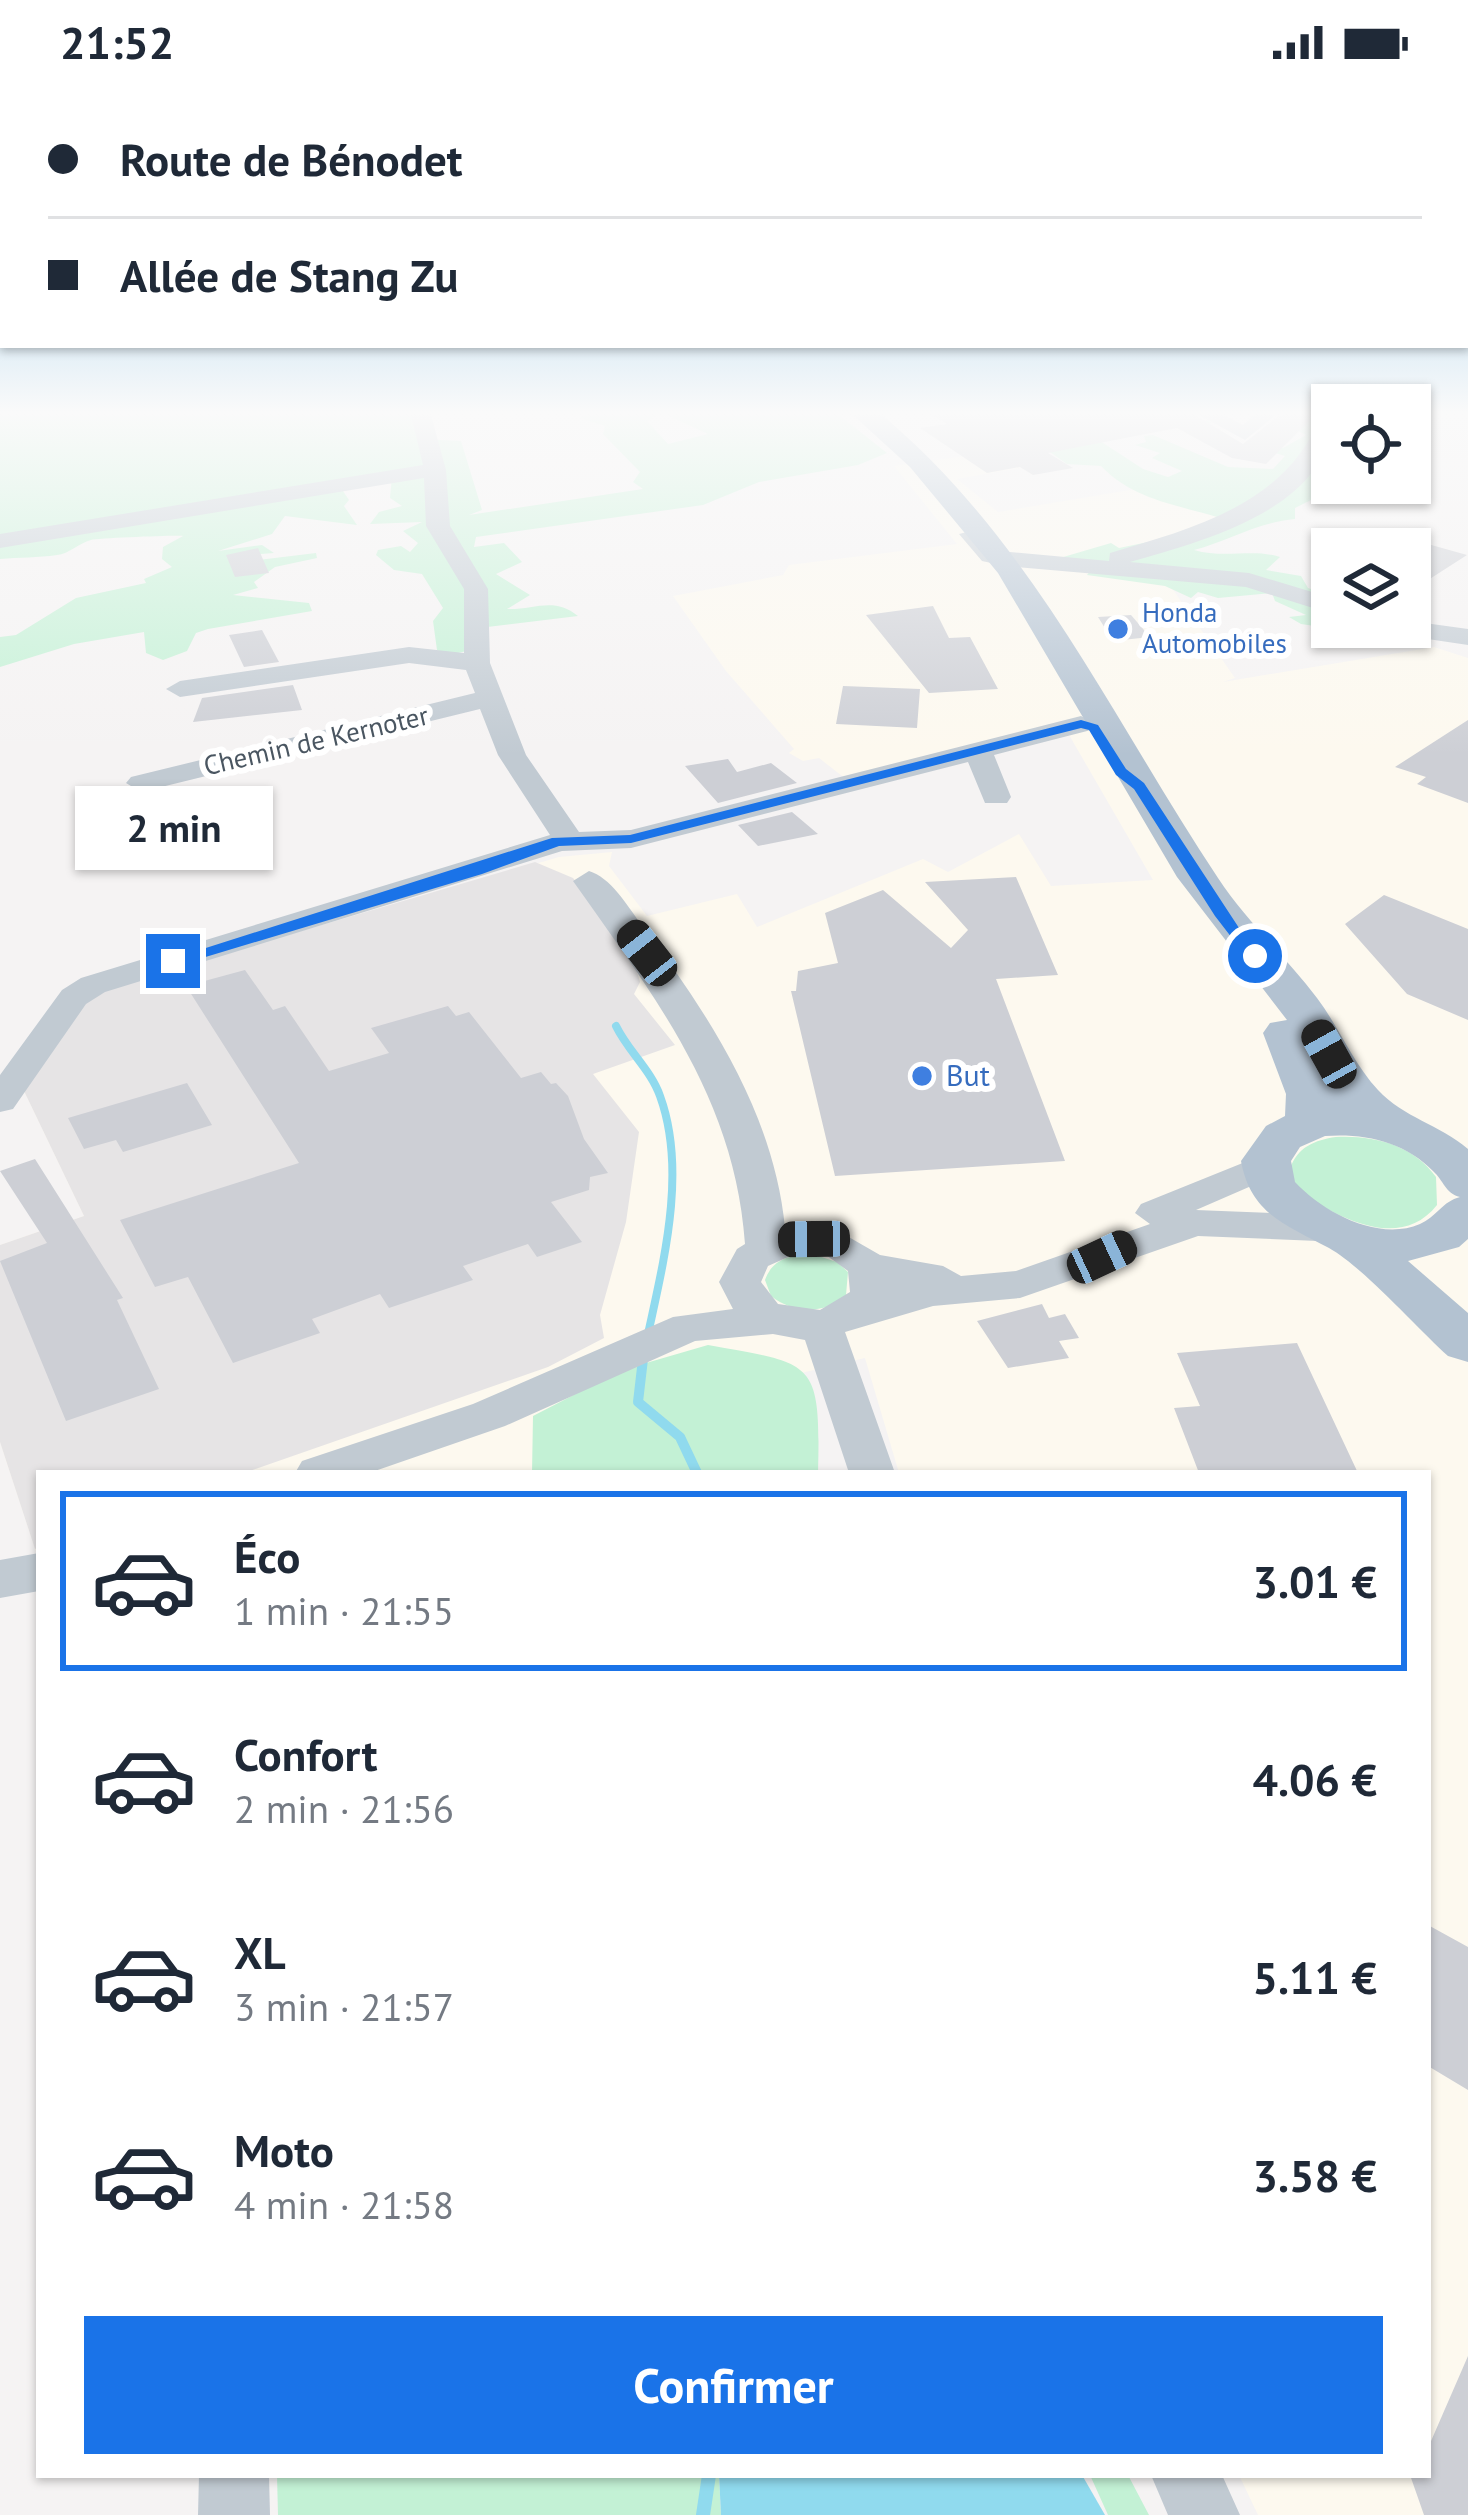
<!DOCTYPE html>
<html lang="fr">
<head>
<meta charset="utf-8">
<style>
	body { margin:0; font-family:"PT Sans",sans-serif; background:#f6f6f7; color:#1f2937; height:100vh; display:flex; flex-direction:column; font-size:45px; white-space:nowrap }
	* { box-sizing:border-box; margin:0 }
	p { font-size:39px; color:#747a83 }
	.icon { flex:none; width:66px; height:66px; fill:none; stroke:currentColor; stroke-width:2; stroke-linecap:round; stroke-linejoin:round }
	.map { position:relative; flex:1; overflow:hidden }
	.drawer { position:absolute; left:36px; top:1386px; width:1395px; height:1008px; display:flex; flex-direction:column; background:#fff; border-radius:0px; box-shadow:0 3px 9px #0004 }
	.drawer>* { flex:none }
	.top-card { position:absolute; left:0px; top:0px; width:1470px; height:264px; box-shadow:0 3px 9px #0004; display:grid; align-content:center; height:264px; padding:0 48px; background:#fff }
	.tools { position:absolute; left:1311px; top:300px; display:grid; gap:24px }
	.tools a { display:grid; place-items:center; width:120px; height:120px; border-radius:0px; background:#fff; box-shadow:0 3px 9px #0004; font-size:60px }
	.end { position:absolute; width:54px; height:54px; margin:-27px; border:15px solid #1a73e8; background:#fff; box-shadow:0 0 0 6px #fff }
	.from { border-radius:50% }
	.bubble { position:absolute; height:84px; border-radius:0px; background:#fff; box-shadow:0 3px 9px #0004; font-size:39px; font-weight:700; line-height:84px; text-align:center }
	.car { position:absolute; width:36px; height:72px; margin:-36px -18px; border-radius:15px; box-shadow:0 0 9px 3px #0007; background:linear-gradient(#222 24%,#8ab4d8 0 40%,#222 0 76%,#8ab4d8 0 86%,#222 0) }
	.top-card b { display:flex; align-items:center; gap:42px; height:114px; font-size:45px }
	.top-card b+b { border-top:3px solid #e0e1e3 }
	.top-card i { width:30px; height:30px; background:#1f2937 }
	ul { padding:21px 0 0; list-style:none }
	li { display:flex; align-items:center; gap:36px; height:180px; margin:0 24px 18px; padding:0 24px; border:6px solid transparent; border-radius:0px }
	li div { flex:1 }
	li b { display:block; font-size:45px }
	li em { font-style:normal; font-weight:700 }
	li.on { border-color:#1a73e8 }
	li>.icon { width:108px; height:108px; stroke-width:1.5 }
	.button { display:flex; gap:24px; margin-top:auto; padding:24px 48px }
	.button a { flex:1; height:138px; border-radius:0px; background:#1a73e8; color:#fff; font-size:48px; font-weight:700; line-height:138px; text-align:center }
	.status { display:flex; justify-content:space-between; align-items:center; height:84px; padding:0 60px; background:#fff; direction:ltr }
	.status svg { height:33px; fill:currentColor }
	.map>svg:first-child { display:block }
</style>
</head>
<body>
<div class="status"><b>21:52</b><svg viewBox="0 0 49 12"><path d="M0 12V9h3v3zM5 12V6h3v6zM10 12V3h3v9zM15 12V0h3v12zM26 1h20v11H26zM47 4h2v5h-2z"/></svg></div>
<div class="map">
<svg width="1468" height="2431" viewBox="0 0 1468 2431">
	<rect width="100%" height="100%" fill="#f5f3f3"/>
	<path fill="#fdf9ef" d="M1035,362L1059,377L957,395L998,428L1154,402L1227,432L1164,493L1235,594L1223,598L1434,563L1468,574V2431H1258L1239,2391H1428V1389H899L865,1274L797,1290L569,1389H39V1477L0,1358V1161L84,1132L24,1007L167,888L559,773L612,768L609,782L647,832L737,810L757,843L923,775L948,788L1019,750L1051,802L1153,796L1061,637L846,695L819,674L803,677L789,669L794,665L726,587L673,512L783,491L789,481L957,460L894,382Z"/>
	<path fill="#e6e4e5" d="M535,778L573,794L630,864L640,898L634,910L675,961L593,990L639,1048L626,1138L600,1231L604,1254L548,1283L244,1389H39V1463L35,1465L0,1358V1161L84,1132L24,1007L88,910Z"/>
	<path fill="#c3f1d5" d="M0,331H415L421,355L461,357L482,426L469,431L643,405L633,398L640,388L603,350L605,342L580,334L586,331H656L647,337L668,360L708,350L667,331H839L887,369L858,381L759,398L703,421L476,453L474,463L504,459L522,478L496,490L530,511L507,525C534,526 554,512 578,532L479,544L467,567L448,571L437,566L433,537L443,524L422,490L394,486L376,471L378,466L401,462L410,468L418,459L403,447L422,438L370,440L379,428L402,422L390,414L392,392L341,404L349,416L344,422L357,441L285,432L272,450L218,467L262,461L274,469L247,471L234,479L316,469L317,474L275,483L254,498L258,504L233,511L309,519L312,527L208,545L196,549L187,567L163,576L146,569L144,548L74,560L0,583V553L16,551L76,514L146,499L144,495L172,483L162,475L163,463L183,452C178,451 99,454 91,456C79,459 69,470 57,471C38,474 19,473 0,475Z
		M1105,331C1134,331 1190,329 1213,339L1091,351L1143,385L1168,393L1182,387L1152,374L1160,369L1135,361L1146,358L1144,352L1153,351L1228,383L1273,385L1285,372L1272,368L1271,361L1283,364L1306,351L1282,338L1281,331H1332V388H1317L1332,394L1333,405L1295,424V435C1258,438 1228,457 1194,466C1225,475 1252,464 1280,473L1266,486L1301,492L1308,504L1332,512V543H1379L1382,552L1301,540L1289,533L1306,531L1275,517L1272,509L1218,514L1198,508L1191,514L1165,502L1087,491L1090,487L1053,476L1111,459L1119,464L1182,451L1217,433C1173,420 1133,415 1101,382L1067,380L1030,354L1032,339Z
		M1336,1053C1374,1051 1413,1061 1436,1093L1437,1121C1399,1169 1337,1132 1298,1108L1290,1085C1297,1063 1315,1056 1336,1053Z
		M812,1170L837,1178L848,1188L846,1211C824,1231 794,1230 771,1212L765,1196C773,1174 791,1171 812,1170Z
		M708,1261C814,1280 821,1275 818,1389H532L533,1332L622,1286Z
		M277,2391H719L721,2431H278Z
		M1090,2391H1128L1149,2431H1108Z"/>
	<path fill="#90daee" d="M719,2391H1082L1105,2431H721Z"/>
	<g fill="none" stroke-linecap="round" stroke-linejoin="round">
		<path stroke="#90daee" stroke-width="8" d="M616,942C628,967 651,986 660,1012C687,1086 664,1176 648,1250
			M642,1278L643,1272"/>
		<path stroke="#90daee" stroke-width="10" d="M643,1275L638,1318L680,1353L697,1389"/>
		<path stroke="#90daee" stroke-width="14" d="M703,2431L709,2391"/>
	</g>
	<path fill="#cdcfd5" d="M932,331H1195L1243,360L1280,331H1315L1266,380L1232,374L1177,344L1048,369L1073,384L1033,391L1020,383L987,389L920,344L947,340Z
		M1410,455L1467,471L1425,498L1410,494Z
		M258,464L269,489L235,493L226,471Z
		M933,522L949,554L970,553L998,605L929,609L866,531Z
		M1131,531L1150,553L1113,557L1098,533Z
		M262,546L279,578L244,583L229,551Z
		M293,601L302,626L193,638L202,614Z
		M843,602L920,605L917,644L836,640Z
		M1468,636V719L1417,700L1426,693L1395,683Z
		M728,675L737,688L771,679L797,699L718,719L685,682Z
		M792,728L818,750L758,762L738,741Z
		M1016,793L1058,891L996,895L1065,1077L835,1092L791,907H796L798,887L838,879L825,829L883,806L951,864L968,846L925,798Z
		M1384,811L1468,845V936L1407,910L1345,840Z
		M245,886L273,926L285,922L329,987L389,969L371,944L448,922L456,932L469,928L521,994L541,988L551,1000L556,999L568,1012L584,1055L608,1089L590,1093L589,1106L551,1118L582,1158L537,1173L528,1160L463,1182L473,1196L389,1224L380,1210L312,1235L320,1249L233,1279L188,1193L155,1203L120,1136L299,1079L186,902Z
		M187,999L212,1041L123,1068L116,1056L84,1065L68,1034Z
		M35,1075L123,1214L117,1216L159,1305L66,1337L0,1177L47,1159L0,1087Z
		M1042,1220L1049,1234L1065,1230L1079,1254L1059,1257L1069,1274L1008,1284L977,1237Z
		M1297,1259L1358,1389H1199L1174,1324L1200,1322L1177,1269Z
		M1428,1841L1468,1863V2006L1428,1982Z
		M1468,2272V2431H1424L1410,2391H1428V2364Z"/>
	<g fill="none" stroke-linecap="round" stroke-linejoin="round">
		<path fill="#c1cad2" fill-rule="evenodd" d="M411,331H431L446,386L450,442L488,505L490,579L526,671L579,748L631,746L1081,632L1095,640L1091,646L994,671L1011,713L1007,719H985L968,678L631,764L562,767L105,908L86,920L13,1025L0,1028V991L62,906L81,894L550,751L498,671L480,625L141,708L126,699L131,693L475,609L466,586L409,579L180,613L166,605L180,597L409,563L464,569V505L426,442L424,394L0,464V450L423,381Z
			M1199,331H1224L1243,341L1254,331H1276L1245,356Z
			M1321,331H1332C1332,424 1203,457 1130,478L1249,489L1332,514V530L1246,503L1005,482L982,477L959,450L979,445L999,467L1109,477L1110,469C1194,444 1287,420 1321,331Z
			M1410,537L1468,545V561L1401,551L1388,543H1410Z
			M589,787C610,793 627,821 640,839C708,929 774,1029 785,1144L815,1142L840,1148L880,1171L943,1182L961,1192L1016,1187L1150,1140L1135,1129L1141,1120L1265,1070L1279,1074L1284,1082L1279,1090L1196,1126L1318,1131L1332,1135L1338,1144L1332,1153L1318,1157L1198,1152L1020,1214L933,1222L845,1248L895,1389H849L805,1256L773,1250L695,1257L505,1342L369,1389H295L302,1377L473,1320L673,1233L733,1225L719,1198L737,1165L745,1160C735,1014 654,912 573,797ZM797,1169L826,1171L848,1187L850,1208L820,1226L778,1220L761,1198L768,1182Z
			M39,1469V1507L0,1514V1476Z
			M199,2391H269L270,2431H198Z
			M1151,2391H1222L1240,2431H1168Z"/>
		<path fill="#b3c2d1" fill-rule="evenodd" d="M853,331H882C1033,458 1111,633 1218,794C1247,838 1286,873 1317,914C1339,943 1353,979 1378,1006C1404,1034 1439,1040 1468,1065V1155L1459,1163L1408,1177L1468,1229V1278L1448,1272C1417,1244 1363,1183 1329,1164C1287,1141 1251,1131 1241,1077L1266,1042L1285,1032L1286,1010L1263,949L1270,939L1287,936L1177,793L998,489L910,383ZM1325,1052C1365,1049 1405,1058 1433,1087C1444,1097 1445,1109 1460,1113C1443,1117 1436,1133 1420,1140C1378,1158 1323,1128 1295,1098L1291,1077L1300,1063Z"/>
	</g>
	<linearGradient id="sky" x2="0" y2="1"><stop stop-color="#85c3ea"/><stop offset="0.49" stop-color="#fafafa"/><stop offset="1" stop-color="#fafafa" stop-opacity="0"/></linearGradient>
	<rect width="1468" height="671" fill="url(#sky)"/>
	<path fill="#1a73e8" d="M1081,636L1098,641L1126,685L1144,699L1260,876H1249L1215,832L1134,705L1116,691L1089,646L1081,644L631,759L559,762L482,790L179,881L165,877L552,754L630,751Z"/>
	<g fill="#3f7fe0" stroke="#fff" stroke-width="4.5">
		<circle cx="1118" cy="545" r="12"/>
		<circle cx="922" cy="992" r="12"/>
	</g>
	<g text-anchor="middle" stroke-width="12" stroke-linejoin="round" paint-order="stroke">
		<g font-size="27" fill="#366cbe" stroke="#fff" text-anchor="start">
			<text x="1142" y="538">Honda<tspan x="1142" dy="31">Automobiles</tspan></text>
		</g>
		<g font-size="27" fill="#4a5661" stroke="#fff">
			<text transform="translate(316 657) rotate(-13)" y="9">Chemin de Kernoter</text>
		</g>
		<g font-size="30" fill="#366cbe" stroke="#fff" text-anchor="start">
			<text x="946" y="1002">But</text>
		</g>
	</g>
</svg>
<div class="tools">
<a><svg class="icon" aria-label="locate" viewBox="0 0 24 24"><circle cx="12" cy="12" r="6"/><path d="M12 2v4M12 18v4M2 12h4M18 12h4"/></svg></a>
<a><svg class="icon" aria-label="layers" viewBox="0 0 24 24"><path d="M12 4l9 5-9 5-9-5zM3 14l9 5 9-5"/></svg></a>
</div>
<i class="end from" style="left:1255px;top:872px"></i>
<i class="end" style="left:173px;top:877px"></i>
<div class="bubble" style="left:75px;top:702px;width:198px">2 min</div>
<i class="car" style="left:647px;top:869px;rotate:322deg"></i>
<i class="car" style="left:1329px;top:970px;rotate:331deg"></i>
<i class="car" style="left:814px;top:1155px;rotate:269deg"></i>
<i class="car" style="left:1102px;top:1173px;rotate:65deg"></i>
<div class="top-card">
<b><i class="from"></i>Route de Bénodet</b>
<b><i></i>Allée de Stang Zu</b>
</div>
<section class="drawer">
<ul>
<li class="on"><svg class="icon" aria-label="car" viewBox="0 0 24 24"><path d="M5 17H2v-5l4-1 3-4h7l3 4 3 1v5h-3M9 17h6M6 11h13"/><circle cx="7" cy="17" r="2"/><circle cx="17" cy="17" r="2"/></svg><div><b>Éco</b><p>1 min · 21:55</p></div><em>3.01 €</em></li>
<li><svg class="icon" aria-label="car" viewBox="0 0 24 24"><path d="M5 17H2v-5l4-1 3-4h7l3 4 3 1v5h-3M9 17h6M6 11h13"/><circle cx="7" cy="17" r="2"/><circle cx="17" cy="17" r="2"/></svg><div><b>Confort</b><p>2 min · 21:56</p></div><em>4.06 €</em></li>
<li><svg class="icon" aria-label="car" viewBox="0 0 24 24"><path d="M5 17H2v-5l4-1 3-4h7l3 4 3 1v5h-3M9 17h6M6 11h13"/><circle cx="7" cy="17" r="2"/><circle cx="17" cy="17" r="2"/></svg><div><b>XL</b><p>3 min · 21:57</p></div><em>5.11 €</em></li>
<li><svg class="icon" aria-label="car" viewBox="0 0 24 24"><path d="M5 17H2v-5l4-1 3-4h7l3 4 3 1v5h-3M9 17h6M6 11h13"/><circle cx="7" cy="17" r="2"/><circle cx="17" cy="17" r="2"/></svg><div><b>Moto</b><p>4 min · 21:58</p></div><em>3.58 €</em></li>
</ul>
<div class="button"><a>Confirmer</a></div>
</section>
</div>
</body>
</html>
